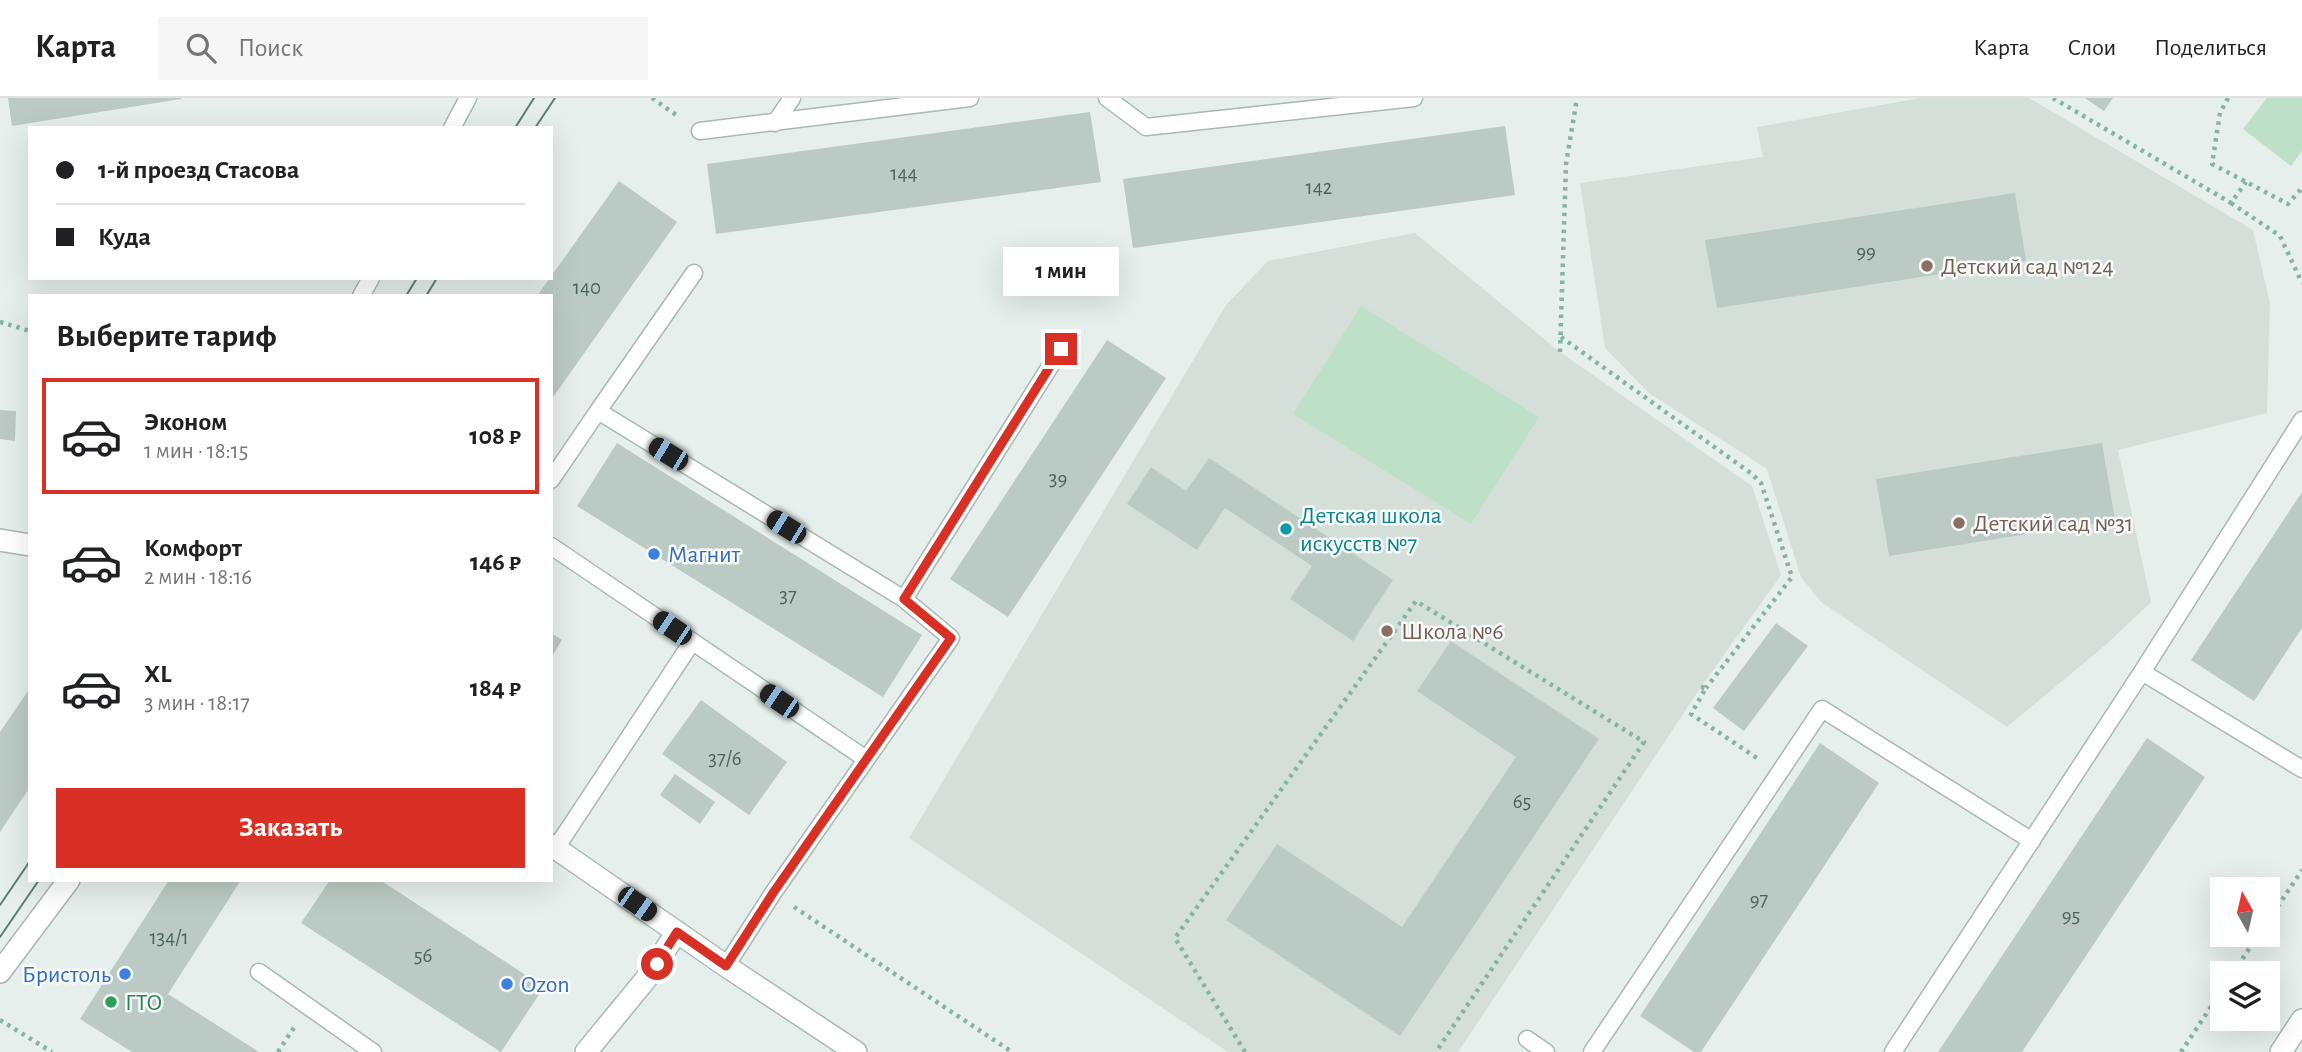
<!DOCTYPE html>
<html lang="ru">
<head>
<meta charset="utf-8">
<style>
	body { margin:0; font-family:"Alegreya Sans",sans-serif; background:#f6f6f6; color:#202124; height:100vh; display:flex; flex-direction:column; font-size:26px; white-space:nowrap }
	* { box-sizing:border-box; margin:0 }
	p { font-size:23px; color:#757577 }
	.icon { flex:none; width:38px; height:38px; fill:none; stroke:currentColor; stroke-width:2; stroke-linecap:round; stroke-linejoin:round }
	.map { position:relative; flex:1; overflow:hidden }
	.drawer { position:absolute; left:28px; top:196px; width:525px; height:588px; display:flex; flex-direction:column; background:#fff; border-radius:0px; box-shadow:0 7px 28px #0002 }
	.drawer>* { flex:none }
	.guide { position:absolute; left:28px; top:28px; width:525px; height:154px; border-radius:0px; box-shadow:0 7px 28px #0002; display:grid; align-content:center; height:154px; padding:0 28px; background:#fff }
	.needle { width:46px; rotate:352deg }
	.tools { position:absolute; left:2210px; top:779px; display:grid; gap:14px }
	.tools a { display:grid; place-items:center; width:70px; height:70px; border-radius:0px; background:#fff; box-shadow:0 7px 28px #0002; font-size:35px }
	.end { position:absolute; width:32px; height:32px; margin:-16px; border:9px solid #d93025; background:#fff; box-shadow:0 0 0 4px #fff }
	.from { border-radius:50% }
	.bubble { position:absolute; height:49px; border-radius:0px; background:#fff; box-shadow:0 7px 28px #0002; font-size:23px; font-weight:700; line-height:49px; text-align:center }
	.car { position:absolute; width:21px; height:42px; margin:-21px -10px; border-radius:9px; box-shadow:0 0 5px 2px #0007; background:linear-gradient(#222 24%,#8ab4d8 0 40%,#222 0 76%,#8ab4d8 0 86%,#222 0) }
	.guide b { display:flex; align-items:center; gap:24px; height:66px; font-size:26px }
	.guide b+b { border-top:2px solid #e0e0e0 }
	.guide i { width:18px; height:18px; background:#202124 }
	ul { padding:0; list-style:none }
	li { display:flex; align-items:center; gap:21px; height:116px; margin:0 14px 10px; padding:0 14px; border:4px solid transparent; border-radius:0px }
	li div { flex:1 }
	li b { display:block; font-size:26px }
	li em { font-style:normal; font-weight:700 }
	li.current { border-color:#d93025 }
	li>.icon { width:63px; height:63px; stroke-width:1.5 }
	h2 { padding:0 28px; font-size:32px; line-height:84px }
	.cta { display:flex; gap:14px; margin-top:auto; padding:14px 28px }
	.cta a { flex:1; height:80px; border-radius:0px; background:#d93025; color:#fff; font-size:28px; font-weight:700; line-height:80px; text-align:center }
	header { display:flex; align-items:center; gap:42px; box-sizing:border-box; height:98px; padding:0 35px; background:#fff; border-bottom:2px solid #e0e0e0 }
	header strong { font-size:33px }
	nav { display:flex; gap:38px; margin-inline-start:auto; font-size:24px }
	.search { width:490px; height:63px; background:#f6f6f6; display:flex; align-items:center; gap:18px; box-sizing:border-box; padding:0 24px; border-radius:0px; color:#757577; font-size:26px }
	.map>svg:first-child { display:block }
</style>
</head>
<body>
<header>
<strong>Карта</strong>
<div class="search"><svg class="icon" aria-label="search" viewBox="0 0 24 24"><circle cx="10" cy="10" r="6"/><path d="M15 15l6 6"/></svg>Поиск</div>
<nav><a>Карта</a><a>Слои</a><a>Поделиться</a></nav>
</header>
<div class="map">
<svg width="2302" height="954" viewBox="0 0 2302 954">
	<rect width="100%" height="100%" fill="#e6efeb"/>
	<path fill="#d4dfda" d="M1921,0H2029L2253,132L2270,205L2267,315L2118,352L2151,504L2108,545L2007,629L1821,504L1801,479L1767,371L1649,295L1605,250L1580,85L1763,59L1757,29Z
		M1415,135L1560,254L1752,388L1781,477L1701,589L1458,954H1228L909,740L1226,207L1268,163Z"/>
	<path fill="#bfe0c8" d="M2267,0H2302V53L2291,68L2243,31Z
		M1361,208L1539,319L1471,426L1293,316Z"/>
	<path fill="#bbcac4" d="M8,0H181V1L12,28Z
		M2085,0H2113L2104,13Z
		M1090,14L1101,84L716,136L707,66Z
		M1505,28L1515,97L1133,150L1123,81Z
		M619,83L677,124L551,302V198H537Z
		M2015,95L2026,163L1717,210L1705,142Z
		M1107,242L1166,280L1008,519L950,481Z
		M0,312L16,313L15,343L0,341Z
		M617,345L922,537L883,599L577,408Z
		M2102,345L2115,422L1889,458L1876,381Z
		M1209,360L1393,482L1353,543L1290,501L1312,468L1225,410L1197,452L1127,406L1151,369L1186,393Z
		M2302,394V530L2254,603L2191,562Z
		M1776,525L1808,548L1744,633L1713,610Z
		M551,535L562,542L551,560Z
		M1451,543L1599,641L1400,938L1226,822L1277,746L1402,829L1516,659L1417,593Z
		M30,590V689L0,734V634Z
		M701,602L787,664L749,717L662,656Z
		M2147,640L2205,679L2022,954H1938Z
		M1820,645L1879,685L1701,954H1694L1640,918Z
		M675,676L715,704L700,726L660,697Z
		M169,782H241L168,896L259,954H132L80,921Z
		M330,782H380L544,889L501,954L301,825Z"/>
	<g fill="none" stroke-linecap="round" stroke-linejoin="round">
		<defs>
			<path id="service" d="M1107,0L1146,29L1414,0
				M775,25L792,0
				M452,30L468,0
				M700,33L970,0
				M361,198L371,180
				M598,313L694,175
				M551,382L598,313L904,501L951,540L773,795L726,868
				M551,448L866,661
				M904,501L1061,251
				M2142,574L2302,671
				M556,750L692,544
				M259,874L373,954
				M1527,941L1546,954
				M1592,954L1822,611L2032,743
				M1893,954L2142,574L2302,322"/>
			<path id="minor" d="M0,874L69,782
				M586,954L646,881L677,834"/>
			<path id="tertiary" d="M0,442L30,447
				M551,747L726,868L856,954
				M2281,954L2302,922"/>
		</defs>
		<use href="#service" stroke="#a8b8b2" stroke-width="19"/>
		<use href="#minor" stroke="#a8b8b2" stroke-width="24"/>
		<use href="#tertiary" stroke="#a8b8b2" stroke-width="24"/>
		<path stroke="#86b3a5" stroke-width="4.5" stroke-dasharray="3.5 5" stroke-linecap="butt" d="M652,0L679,19
			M2053,0L2231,105L2246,84
			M2228,0L2220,15L2212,66L2288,106L2302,90
			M2231,105L2280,138L2302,185
			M0,224L30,233
			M1561,239L1752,376L1761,385L1792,479L1706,590
			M1560,254L1566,66L1577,0
			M1701,589L1706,590L1691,616L1760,662
			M794,809L1012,954
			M2268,823L2302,772
			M2233,875L2259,836
			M0,922L52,954
			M278,954L295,928
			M1245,954L1175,840L1416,503L1644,644L1436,954
			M2181,954L2222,892"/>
		<use href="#service" stroke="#fff" stroke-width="16"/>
		<use href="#minor" stroke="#fff" stroke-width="21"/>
		<use href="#tertiary" stroke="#fff" stroke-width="21"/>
		<path stroke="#5f7d75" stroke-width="2" d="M515,30L534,0
			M535,30L555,0
			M406,198L417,180
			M426,198L437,180
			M0,807L30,763
			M0,839L39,782"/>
	</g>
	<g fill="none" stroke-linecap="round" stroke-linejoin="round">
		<path stroke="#d93025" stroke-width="9" d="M657,866L677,834L726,868L773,795L951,540L904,501L1061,251"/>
	</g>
	<g fill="#8d6e63" stroke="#f7fbf9" stroke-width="2.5">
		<circle cx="1927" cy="168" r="7"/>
		<circle cx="1959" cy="425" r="7"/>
		<circle cx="1387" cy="533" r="7"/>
	</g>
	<circle fill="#0f9aa8" stroke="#f7fbf9" stroke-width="2.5" cx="1286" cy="431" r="7"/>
	<g fill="#3f7fe0" stroke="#f7fbf9" stroke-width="2.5">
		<circle cx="654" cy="456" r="7"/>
		<circle cx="125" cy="876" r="7"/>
		<circle cx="507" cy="886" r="7"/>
	</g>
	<circle fill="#2e9e5b" stroke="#f7fbf9" stroke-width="2.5" cx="111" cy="904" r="7"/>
	<g text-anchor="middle" stroke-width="5" stroke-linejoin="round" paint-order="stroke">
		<g font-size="21" fill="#4a645c">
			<text x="904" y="82">144</text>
			<text x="1319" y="96">142</text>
			<text x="1866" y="160">99</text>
			<text x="587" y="196">140</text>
			<text x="1058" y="387">39</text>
			<text x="788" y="504">37</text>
			<text x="725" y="667">37/6</text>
			<text x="1522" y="710">65</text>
			<text x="1759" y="808">97</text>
			<text x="2071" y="824">95</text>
			<text x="169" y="846">134/1</text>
			<text x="423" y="864">56</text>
		</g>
		<g font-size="24" fill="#785e54" stroke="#f7fbf9" text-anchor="start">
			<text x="1941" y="176">Детский сад №124</text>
			<text x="1973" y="433">Детский сад №31</text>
			<text x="1401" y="541">Школа №6</text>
		</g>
		<g font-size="24" fill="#0d838f" stroke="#f7fbf9" text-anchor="start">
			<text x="1300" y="425">Детская школа<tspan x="1300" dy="28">искусств №7</tspan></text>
		</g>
		<g font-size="24" fill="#366cbe" stroke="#f7fbf9" text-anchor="start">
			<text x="668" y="464">Магнит</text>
			<text x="111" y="884" text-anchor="end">Бристоль</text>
			<text x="521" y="894">Ozon</text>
		</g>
		<g font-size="24" fill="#27864d" stroke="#f7fbf9" text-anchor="start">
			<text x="125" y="912">ГТО</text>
		</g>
	</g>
</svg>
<div class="tools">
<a><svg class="needle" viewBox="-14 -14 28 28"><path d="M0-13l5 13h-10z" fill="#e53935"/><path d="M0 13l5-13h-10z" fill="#757577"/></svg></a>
<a><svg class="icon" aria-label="layers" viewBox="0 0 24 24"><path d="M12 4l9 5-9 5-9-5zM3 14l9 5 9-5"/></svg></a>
</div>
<i class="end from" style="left:657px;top:866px"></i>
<i class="end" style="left:1061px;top:251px"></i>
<div class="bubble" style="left:1003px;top:149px;width:116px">1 мин</div>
<i class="car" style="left:668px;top:356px;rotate:301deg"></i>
<i class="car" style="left:786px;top:429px;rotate:302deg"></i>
<i class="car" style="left:672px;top:530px;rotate:304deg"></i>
<i class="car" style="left:779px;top:603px;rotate:304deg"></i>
<i class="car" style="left:637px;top:806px;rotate:125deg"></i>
<div class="guide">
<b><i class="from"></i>1-й проезд Стасова</b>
<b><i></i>Куда</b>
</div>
<section class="drawer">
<h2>Выберите тариф</h2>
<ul>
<li class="current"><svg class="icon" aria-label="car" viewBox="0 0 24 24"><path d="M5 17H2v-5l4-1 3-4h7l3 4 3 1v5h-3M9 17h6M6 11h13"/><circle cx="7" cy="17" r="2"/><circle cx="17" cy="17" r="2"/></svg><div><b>Эконом</b><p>1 мин · 18:15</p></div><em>108 ₽</em></li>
<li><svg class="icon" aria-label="car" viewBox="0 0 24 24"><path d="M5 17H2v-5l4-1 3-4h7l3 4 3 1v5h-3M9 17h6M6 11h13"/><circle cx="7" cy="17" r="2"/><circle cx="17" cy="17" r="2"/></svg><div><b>Комфорт</b><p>2 мин · 18:16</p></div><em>146 ₽</em></li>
<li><svg class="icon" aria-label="car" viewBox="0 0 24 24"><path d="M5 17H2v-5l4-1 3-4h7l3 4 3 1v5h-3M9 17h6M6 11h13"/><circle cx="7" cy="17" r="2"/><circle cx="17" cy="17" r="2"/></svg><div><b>XL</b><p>3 мин · 18:17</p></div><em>184 ₽</em></li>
</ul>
<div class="cta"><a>Заказать</a></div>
</section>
</div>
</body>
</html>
